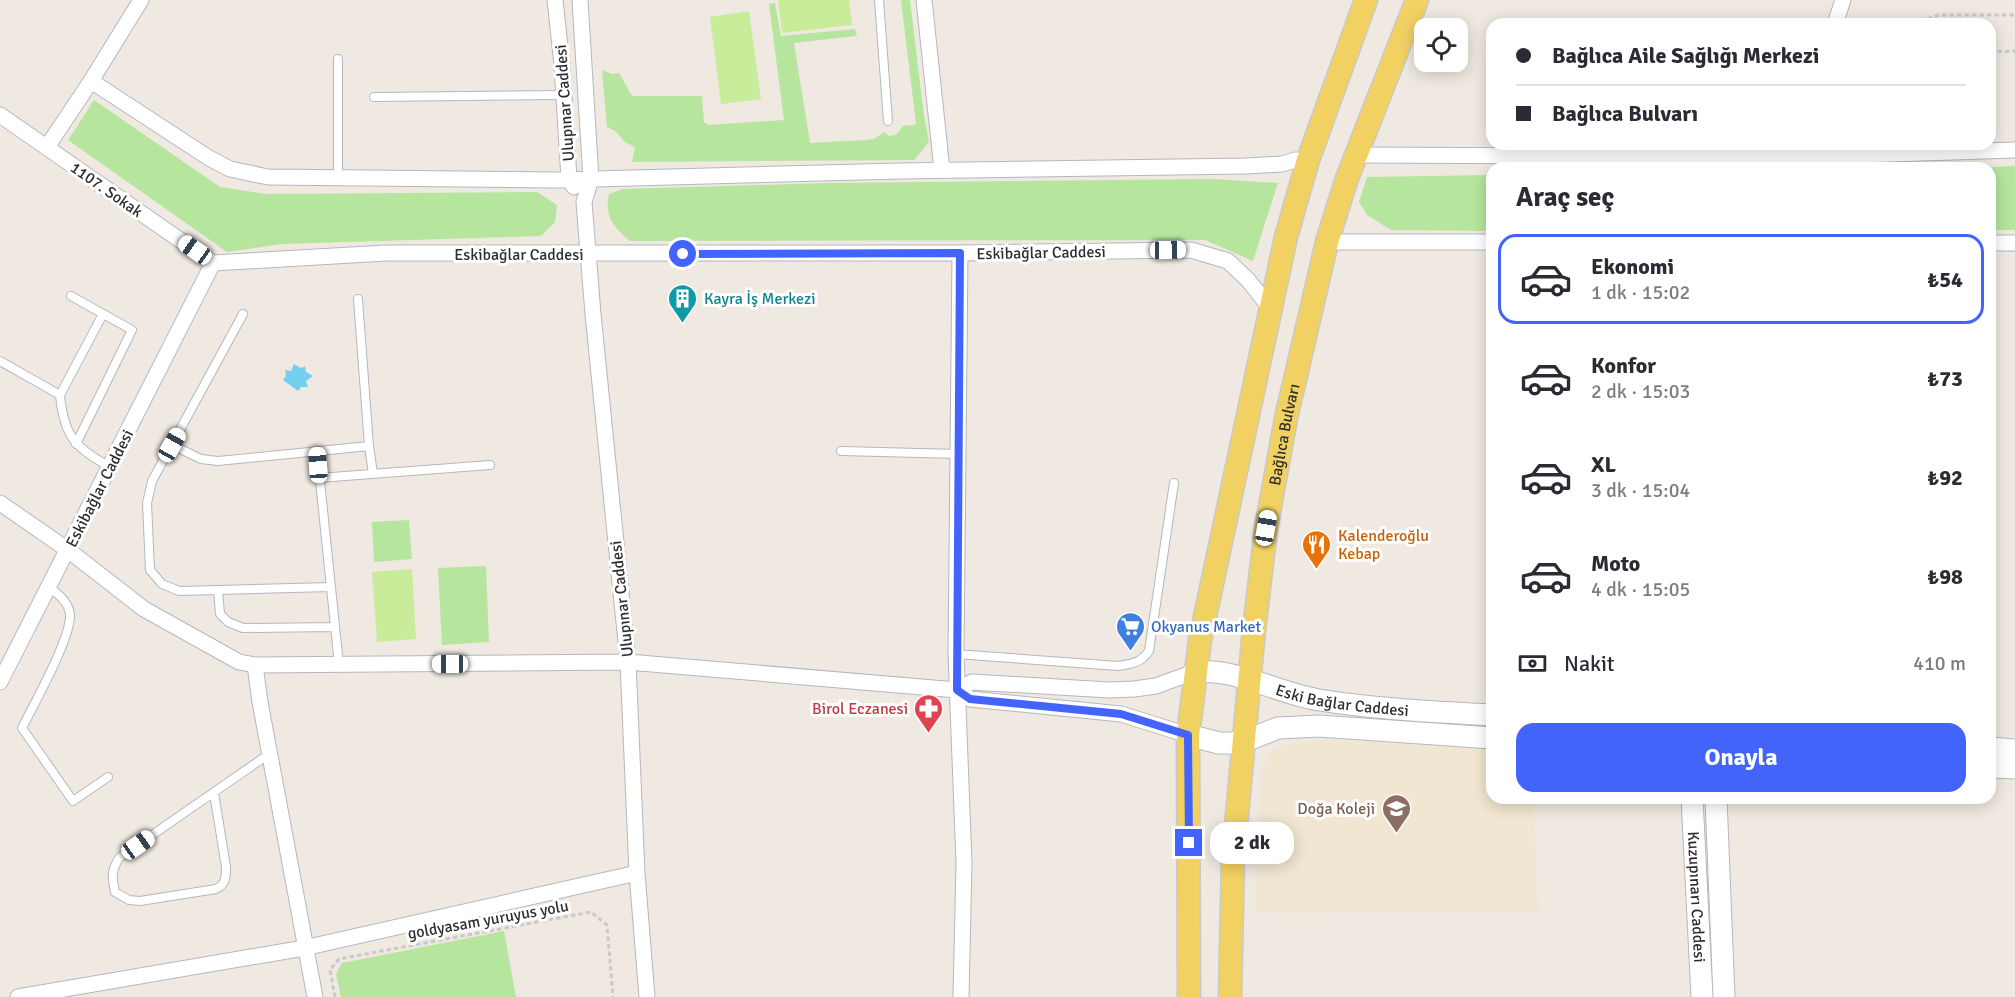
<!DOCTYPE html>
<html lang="tr">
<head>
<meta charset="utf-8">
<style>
	body { margin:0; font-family:Signika,sans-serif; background:#f7f7f7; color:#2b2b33; height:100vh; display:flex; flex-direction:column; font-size:22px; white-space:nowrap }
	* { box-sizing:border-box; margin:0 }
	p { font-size:20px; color:#7c7c81 }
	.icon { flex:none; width:33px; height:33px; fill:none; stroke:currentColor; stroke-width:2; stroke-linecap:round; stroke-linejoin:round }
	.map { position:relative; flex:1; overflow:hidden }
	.panel { position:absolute; left:1486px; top:162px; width:510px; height:642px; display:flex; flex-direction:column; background:#fff; border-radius:18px; box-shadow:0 3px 15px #0003 }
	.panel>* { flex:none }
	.hud { position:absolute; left:1486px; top:18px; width:510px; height:132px; border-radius:18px; box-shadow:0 3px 15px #0003; display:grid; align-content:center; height:132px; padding:0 30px; background:#fff }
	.controls { position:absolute; left:1414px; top:18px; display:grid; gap:12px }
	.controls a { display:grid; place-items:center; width:54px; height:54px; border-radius:12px; background:#fff; box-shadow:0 3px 15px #0003; font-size:30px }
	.end { position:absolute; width:27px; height:27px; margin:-14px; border:8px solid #4264fb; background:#fff; box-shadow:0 0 0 3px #fff }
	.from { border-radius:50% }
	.bubble { position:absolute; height:42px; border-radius:18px; background:#fff; box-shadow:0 3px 15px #0003; font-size:20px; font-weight:800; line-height:42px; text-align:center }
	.car { position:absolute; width:18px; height:36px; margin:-18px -9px; border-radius:8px; box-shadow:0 0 4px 2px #0007; background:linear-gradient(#fff 24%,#345 0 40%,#fff 0 76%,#345 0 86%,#fff 0) }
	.hud b { display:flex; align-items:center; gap:21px; height:57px; font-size:22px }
	.hud b+b { border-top:2px solid #e1e1e2 }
	.hud i { width:15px; height:15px; background:#2b2b33 }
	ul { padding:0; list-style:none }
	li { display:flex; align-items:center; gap:18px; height:90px; margin:0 12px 9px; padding:0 18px; border:3px solid transparent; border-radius:18px }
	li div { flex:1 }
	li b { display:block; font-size:22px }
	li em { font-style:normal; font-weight:800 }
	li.on { border-color:#4264fb }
	li>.icon { width:54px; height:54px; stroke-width:1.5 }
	h2 { padding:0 30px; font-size:27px; line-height:72px }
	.pay { display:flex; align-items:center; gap:15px; height:66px; padding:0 30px; font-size:22px }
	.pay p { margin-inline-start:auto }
	.action { display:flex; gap:12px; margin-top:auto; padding:12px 30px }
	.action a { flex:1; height:69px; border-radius:18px; background:#4264fb; color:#fff; font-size:24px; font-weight:800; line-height:69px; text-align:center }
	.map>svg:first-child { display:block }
</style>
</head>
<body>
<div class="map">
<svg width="2015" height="997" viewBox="0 0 2015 997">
	<rect width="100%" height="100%" fill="#efe9e1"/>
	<path fill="#f0e6d1" d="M1329,739L1492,750V798H1534L1538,912L1255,913L1261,776L1267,758L1276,748L1292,743Z"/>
	<path fill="#b6e59e" d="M901,0H910L924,116L929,142L914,160L632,162L635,147L625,142L615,131L607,127L602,70L612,74L619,73L632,96H702L704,122L708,125L784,120L769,4L775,3L781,36L855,29L857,36L794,43L810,143L865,140L874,139L884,132L889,136L896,135L904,125L910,126L916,124Z
		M94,100L220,187L266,194L537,192L557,205L555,222L541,236L282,244L227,252L68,140Z
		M2015,166V230H1991L1990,168H1970Z
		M1492,175V231L1391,230L1367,215L1359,202L1367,177Z
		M1214,179L1278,183L1253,261L1205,240L630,241C614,227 604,217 609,194L623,189L828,183Z
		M409,520L412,559L374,562L372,522Z
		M486,566L489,642L442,645L438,568Z
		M504,931L516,997H341L336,974L342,963Z"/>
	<path fill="#c9ec9a" d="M778,0H849L852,25L782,33Z
		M749,11L761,99L721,104L710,17Z
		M412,569L416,639L377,642L372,572Z"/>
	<path fill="#75cff0" d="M294,364L301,368L305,366L306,372L313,376L306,381L308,387H301L298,391L283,380L286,376L285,370L291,371Z"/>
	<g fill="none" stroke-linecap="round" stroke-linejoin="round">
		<defs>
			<path id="lane" d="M879,0L888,121
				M374,97L564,95
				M338,177V59
				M71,296L132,330L76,444
				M358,299L369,446L373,474
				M243,314L152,481L147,503L150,570L162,584L179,591L330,587
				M0,361L60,395C64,437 75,447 110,467
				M60,395L103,314
				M172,445L201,459L218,461L369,446
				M841,451L959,454
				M317,452L339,665
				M319,478L490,465
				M49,587C58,594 70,603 70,616C70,640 34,704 22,728L73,801L108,777
				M218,590L220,614L228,622L243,628L335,627
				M956,654L1118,666C1131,664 1141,663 1149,651L1174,483
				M214,793L226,867C226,877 226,884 216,889L140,901L129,900L115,892C112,878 111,871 119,858L269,754"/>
			<path id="street" d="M555,0L562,65L569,179L574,187
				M580,0L591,179L584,202L593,314L628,662L637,873L647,997
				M924,0L942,170
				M1835,24L1843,0
				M91,81L209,158L230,169L268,177L557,180L900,171L1246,166L1282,164L1295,160H1308
				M0,115L213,263
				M47,147L91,81L141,0
				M1356,155L1796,157L2015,150
				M1327,242H1492
				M1990,243H2015
				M960,253L956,654L964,863L961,997
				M0,503L68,550L144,609L239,662L255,665L628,662L957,690L970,699L1121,714L1188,735
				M255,665L260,702L315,997
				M0,682L213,263L386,253H960L1191,250L1228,261L1248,280L1271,309
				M957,690L972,682L1109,690L1134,689L1156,686L1194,672
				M18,997L304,948L637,873"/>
			<g id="secondary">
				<path id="s1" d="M1194,672C1238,668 1276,693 1319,700C1376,709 1435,712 1492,715"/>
				<path d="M1188,735L1219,743H1231L1245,741L1278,728L1319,726L1492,738"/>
				<path d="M1990,748L2015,750"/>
				<path d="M1990,767L2015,768"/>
				<path id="s2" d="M1692,798L1702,997"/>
				<path d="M1716,798L1724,997"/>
			</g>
			<g id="primary">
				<path d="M1189,997L1188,735L1200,640L1286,237L1308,160L1366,0"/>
				<path id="s3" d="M1230,997L1233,859L1254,630L1266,529L1286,418L1327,242L1346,181L1417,0"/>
			</g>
		</defs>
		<use href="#lane" stroke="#b4b7c1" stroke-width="10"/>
		<use href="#street" stroke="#b4b7c1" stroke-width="17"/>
		<use href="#secondary" stroke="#b4b7c1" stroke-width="23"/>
		<use href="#primary" stroke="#c9c9c9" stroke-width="25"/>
		<path stroke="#c9c9c9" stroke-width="3" stroke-dasharray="4.5 3" stroke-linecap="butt" d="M1922,24L1928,19L1938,15H2015
			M1990,52L2015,51
			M335,997L330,970L339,959L591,912L607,925L613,997"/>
		<use href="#lane" stroke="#fff" stroke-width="8"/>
		<use href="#street" stroke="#fff" stroke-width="15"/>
		<use href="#secondary" stroke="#fff" stroke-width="21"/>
		<use href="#primary" stroke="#f2d163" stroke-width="22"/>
	</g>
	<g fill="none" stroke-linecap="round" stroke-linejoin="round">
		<path stroke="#4264fb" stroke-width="8" d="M683,254L960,253L957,690L970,699L1121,714L1188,735L1189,843"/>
	</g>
	<defs>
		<symbol id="building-pin" viewBox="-11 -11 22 30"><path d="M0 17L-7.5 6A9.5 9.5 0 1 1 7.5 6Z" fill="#0f9aa8" stroke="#fff"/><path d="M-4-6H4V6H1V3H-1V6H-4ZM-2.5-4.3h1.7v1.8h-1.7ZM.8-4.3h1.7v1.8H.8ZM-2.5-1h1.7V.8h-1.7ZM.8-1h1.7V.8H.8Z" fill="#fff"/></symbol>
		<symbol id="restaurant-pin" viewBox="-11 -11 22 30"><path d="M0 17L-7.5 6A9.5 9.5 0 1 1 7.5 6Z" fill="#e8710a" stroke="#fff"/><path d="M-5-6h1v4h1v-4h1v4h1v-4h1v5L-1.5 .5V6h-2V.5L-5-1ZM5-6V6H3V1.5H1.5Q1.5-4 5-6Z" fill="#fff"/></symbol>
		<symbol id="supermarket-pin" viewBox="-11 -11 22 30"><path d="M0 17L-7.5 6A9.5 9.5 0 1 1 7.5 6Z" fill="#3f7fe0" stroke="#fff"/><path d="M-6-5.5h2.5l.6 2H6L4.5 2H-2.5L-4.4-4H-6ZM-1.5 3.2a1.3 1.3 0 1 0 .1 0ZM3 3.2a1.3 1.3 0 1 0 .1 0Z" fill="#fff"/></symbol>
		<symbol id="pharmacy-pin" viewBox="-11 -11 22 30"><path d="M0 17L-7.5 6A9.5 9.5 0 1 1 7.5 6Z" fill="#e0444e" stroke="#fff"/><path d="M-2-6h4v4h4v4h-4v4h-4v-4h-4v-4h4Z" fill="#fff"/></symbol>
		<symbol id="school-pin" viewBox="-11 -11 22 30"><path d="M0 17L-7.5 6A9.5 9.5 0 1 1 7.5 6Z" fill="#8d6e63" stroke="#fff"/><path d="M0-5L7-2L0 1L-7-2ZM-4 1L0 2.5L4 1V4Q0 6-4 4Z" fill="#fff"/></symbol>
	</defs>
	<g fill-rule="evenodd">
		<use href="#building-pin" x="666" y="282" width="33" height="45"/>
		<use href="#restaurant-pin" x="1300" y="528" width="33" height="45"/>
		<use href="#supermarket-pin" x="1114" y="610" width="33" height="45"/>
		<use href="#pharmacy-pin" x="912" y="692" width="33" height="45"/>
		<use href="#school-pin" x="1380" y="792" width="33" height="45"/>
	</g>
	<g text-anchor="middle" stroke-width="6" stroke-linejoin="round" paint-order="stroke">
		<g font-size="16" fill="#2e2e2e" stroke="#fff">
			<text transform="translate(564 103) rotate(-94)" y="6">Ulupınar Caddesi</text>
			<text transform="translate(107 189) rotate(35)" y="6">1107. Sokak</text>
			<text transform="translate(1041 252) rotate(-1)" y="6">Eskibağlar Caddesi</text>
			<text x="519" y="260">Eskibağlar Caddesi</text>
			<text dy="6" stroke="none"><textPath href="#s3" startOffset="566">Bağlıca Bulvarı</textPath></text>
			<text transform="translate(99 488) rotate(-63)" y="6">Eskibağlar Caddesi</text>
			<text transform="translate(621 599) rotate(-96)" y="6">Ulupınar Caddesi</text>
			<text dy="6" stroke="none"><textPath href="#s1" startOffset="152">Eski Bağlar Caddesi</textPath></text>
			<text dy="6" stroke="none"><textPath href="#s2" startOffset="99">Kuzupınarı Caddesi</textPath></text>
			<text transform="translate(488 919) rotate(-10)" y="6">goldyasam yuruyus yolu</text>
		</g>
		<g font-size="16" fill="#0d838f" stroke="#fff" text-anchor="start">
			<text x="704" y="304">Kayra İş Merkezi</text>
		</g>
		<g font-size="16" fill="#c56008" stroke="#fff" text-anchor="start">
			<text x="1338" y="541">Kalenderoğlu<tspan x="1338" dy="18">Kebap</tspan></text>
		</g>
		<g font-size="16" fill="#366cbe" stroke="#fff" text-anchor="start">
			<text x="1151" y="632">Okyanus Market</text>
		</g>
		<g font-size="16" fill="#be3a42" stroke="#fff" text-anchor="end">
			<text x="908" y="714">Birol Eczanesi</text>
		</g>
		<g font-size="16" fill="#785e54" stroke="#fff" text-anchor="end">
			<text x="1375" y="814">Doğa Koleji</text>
		</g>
	</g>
</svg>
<div class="controls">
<a><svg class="icon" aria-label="locate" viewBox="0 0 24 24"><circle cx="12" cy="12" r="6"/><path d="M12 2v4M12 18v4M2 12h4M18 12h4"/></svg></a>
</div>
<i class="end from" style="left:683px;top:254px"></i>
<i class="end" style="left:1189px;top:843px"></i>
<div class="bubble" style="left:1210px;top:822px;width:84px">2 dk</div>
<i class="car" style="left:195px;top:250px;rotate:305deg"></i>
<i class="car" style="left:1168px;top:250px;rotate:89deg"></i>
<i class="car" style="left:172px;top:445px;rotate:29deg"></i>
<i class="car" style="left:318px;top:465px;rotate:356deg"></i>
<i class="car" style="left:1266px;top:528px;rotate:10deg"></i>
<i class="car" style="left:450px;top:664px;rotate:270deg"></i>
<i class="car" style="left:138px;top:845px;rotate:55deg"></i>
<div class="hud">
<b><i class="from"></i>Bağlıca Aile Sağlığı Merkezi</b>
<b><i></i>Bağlıca Bulvarı</b>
</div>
<section class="panel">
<h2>Araç seç</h2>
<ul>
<li class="on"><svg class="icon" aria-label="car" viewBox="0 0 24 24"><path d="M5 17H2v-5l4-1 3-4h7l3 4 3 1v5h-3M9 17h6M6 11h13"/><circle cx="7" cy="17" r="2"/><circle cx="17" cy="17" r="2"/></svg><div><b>Ekonomi</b><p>1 dk · 15:02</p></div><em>₺54</em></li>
<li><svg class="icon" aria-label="car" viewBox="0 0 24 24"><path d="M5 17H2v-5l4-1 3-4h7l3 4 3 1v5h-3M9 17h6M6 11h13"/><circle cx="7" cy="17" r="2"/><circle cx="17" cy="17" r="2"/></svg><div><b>Konfor</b><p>2 dk · 15:03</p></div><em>₺73</em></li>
<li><svg class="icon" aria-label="car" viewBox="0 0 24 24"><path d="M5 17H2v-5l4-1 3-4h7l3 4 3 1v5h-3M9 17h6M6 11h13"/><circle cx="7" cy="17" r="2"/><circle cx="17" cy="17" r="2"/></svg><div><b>XL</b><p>3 dk · 15:04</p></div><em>₺92</em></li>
<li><svg class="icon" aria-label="car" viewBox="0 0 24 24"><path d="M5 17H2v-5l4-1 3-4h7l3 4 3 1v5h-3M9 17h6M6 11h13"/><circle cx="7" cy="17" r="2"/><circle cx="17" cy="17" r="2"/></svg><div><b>Moto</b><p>4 dk · 15:05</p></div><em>₺98</em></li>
</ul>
<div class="pay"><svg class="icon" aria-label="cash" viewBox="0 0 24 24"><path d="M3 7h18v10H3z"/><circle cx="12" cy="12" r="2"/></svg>Nakit<p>410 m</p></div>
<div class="action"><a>Onayla</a></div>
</section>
</div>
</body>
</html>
